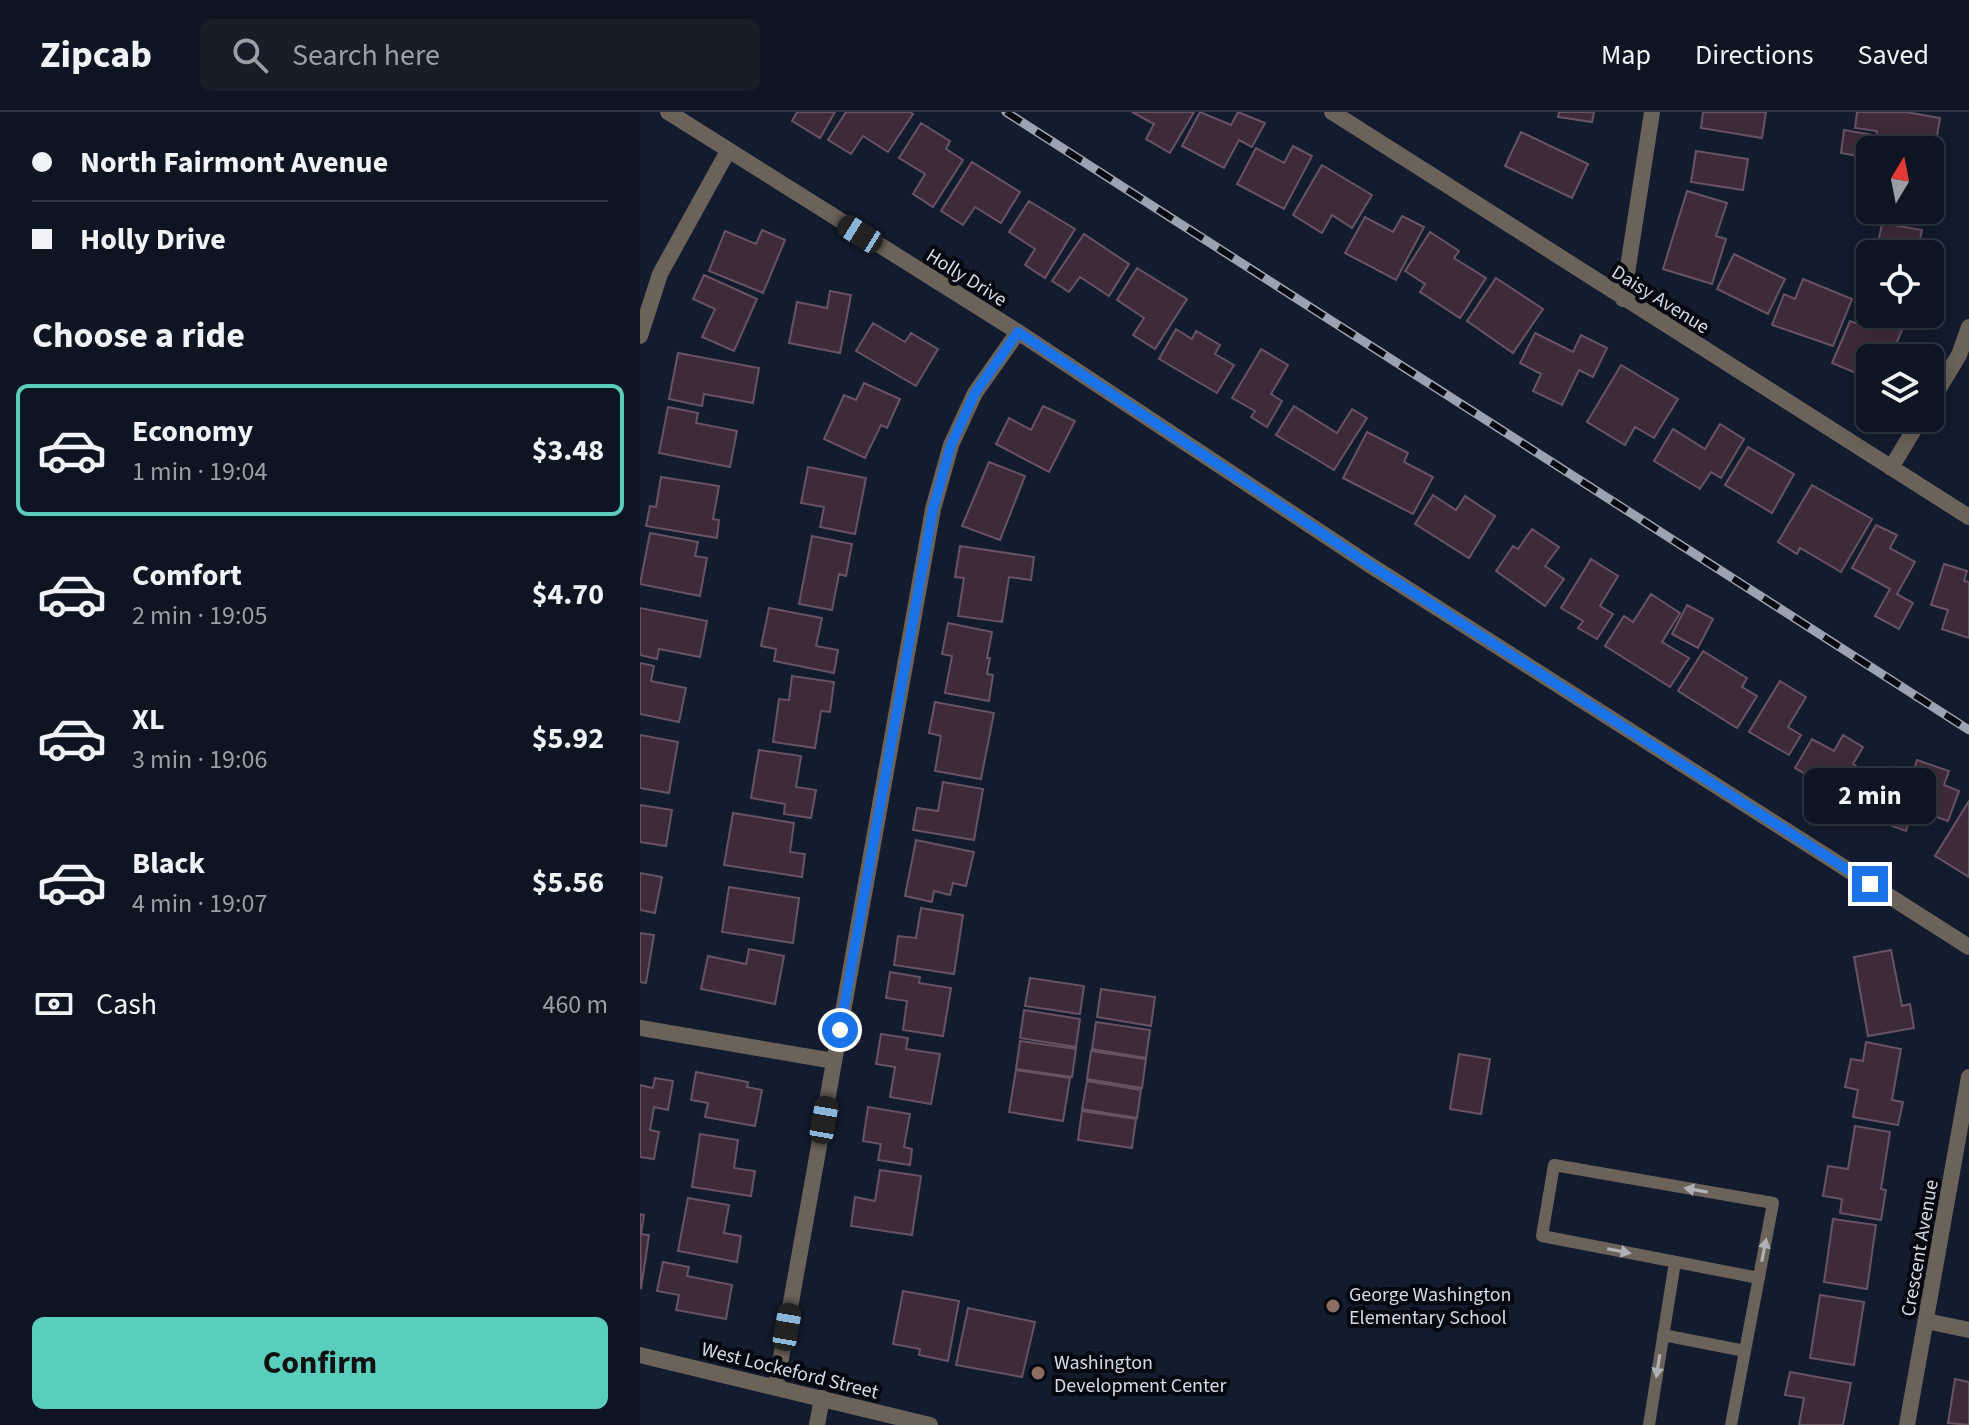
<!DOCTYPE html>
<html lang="en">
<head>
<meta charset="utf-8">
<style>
	body { margin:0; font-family:"Source Sans 3",sans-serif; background:#171e2a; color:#f1f3f6; height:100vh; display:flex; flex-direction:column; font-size:30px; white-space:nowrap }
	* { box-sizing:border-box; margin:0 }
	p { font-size:26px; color:#9b9fa5 }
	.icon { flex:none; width:44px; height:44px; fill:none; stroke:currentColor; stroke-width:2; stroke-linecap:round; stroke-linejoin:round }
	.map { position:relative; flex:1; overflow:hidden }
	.side { display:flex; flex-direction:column; background:#0e1522; width:640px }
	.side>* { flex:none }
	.guide { display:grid; align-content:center; height:176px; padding:0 32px; background:#0e1522 }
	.needle { width:52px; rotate:10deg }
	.fabs { position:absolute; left:1216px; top:24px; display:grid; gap:16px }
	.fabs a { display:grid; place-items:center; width:88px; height:88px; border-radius:12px; background:#0e1522; box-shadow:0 4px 20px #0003,0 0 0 2px #2e3440; font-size:40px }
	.end { position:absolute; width:36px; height:36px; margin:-18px; border:10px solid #1a73e8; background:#fff; box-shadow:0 0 0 4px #fff }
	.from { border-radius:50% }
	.bubble { position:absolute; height:56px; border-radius:12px; background:#0e1522; box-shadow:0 4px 20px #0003,0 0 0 2px #2e3440; font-size:26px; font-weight:700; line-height:56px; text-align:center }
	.car { position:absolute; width:24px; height:48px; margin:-24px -12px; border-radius:10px; box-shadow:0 0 6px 2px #0007; background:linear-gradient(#222 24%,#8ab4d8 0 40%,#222 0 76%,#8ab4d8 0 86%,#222 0) }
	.guide b { display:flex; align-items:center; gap:28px; height:76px; font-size:30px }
	.guide b+b { border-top:2px solid #2e3440 }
	.guide i { width:20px; height:20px; background:#f1f3f6 }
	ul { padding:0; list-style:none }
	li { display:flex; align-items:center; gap:24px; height:132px; margin:0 16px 12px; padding:0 16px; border:4px solid transparent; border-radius:12px }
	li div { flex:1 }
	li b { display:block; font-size:30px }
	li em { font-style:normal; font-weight:700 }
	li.active { border-color:#5acebd }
	li>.icon { width:72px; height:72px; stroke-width:1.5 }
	h2 { padding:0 32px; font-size:36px; line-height:96px }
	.pay { display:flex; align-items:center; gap:20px; height:88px; padding:0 32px; font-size:30px }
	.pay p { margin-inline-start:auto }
	.action { display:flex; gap:16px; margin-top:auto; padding:16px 32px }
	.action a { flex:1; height:92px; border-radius:12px; background:#5acebd; color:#111; font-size:32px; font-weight:700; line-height:92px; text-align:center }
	header { display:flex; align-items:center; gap:48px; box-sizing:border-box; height:112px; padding:0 40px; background:#0e1522; border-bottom:2px solid #2e3440 }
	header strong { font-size:38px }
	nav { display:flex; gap:44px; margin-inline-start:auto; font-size:28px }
	.search { width:560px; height:72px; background:#171e2a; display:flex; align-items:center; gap:20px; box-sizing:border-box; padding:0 28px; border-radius:12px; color:#9b9fa5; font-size:30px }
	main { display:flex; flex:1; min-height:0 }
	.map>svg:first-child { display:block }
</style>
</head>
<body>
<header>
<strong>Zipcab</strong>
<div class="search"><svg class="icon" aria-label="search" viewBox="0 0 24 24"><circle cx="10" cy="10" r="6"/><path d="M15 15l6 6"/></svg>Search here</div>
<nav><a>Map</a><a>Directions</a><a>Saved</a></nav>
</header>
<main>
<section class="side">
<div class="guide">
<b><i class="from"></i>North Fairmont Avenue</b>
<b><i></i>Holly Drive</b>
</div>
<h2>Choose a ride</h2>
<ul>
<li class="active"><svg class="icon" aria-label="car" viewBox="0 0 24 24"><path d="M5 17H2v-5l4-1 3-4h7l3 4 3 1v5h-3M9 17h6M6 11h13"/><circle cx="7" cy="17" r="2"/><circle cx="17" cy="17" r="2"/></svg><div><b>Economy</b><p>1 min · 19:04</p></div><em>$3.48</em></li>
<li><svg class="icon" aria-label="car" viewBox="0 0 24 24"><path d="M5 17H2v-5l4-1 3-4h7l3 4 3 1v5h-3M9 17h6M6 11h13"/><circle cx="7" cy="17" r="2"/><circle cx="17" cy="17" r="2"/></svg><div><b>Comfort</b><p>2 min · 19:05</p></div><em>$4.70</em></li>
<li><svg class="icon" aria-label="car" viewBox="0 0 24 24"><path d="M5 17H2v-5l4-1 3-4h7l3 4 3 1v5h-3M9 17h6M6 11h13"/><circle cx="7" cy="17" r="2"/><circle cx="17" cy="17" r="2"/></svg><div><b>XL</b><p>3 min · 19:06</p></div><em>$5.92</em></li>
<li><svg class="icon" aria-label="car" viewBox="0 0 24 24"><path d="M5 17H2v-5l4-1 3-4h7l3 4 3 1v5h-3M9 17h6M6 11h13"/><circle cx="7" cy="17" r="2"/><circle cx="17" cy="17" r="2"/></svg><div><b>Black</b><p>4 min · 19:07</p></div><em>$5.56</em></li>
</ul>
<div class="pay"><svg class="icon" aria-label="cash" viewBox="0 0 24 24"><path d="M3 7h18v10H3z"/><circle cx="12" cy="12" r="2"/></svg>Cash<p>460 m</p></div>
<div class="action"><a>Confirm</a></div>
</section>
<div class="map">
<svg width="1329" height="1313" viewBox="0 0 1329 1313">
	<rect width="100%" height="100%" fill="#121c2e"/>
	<path fill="#3e2b3a" stroke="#685364" stroke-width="2" d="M157,0H195L180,26L152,9Z
		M206,0H270L273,2L248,40L223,24L211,42L188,28Z
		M492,0H554L530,41L506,27L514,12Z
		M560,0L591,13L598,0L625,11L612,35L599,28L584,56L542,34Z
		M919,0H954L952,10L918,5Z
		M1063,0H1126L1122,26L1061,16Z
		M1217,0H1266L1300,6L1294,42L1290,38L1235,32L1237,19L1215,16Z
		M281,11L310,29L306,37L323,48L293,95L273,82L285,62L259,46Z
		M1204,18L1234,23L1230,46L1201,41Z
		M881,20L948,52L932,86L865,54Z
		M653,34L672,44L644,97L597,72L616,36L644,51Z
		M1056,39L1108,47L1103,78L1051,70Z
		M332,50L380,80L361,111L335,95L323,113L301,99Z
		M682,53L732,83L712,116L692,103L682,121L653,103Z
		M1047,79L1087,91L1076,124L1086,127L1072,172L1023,157Z
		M389,89L435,117L405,166L385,153L395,137L369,120Z
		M762,104L784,115L756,168L705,141L725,105L753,120Z
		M1242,111L1282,118L1277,142H1236Z
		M122,118L145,128L123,181L69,159L85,119L116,132Z
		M790,120L819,139L814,146L846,166L820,206L780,180L785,172L765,159Z
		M444,122L489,152L469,184L440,165L429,180L412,169Z
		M1094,142L1145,167L1128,202L1077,177Z
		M497,156L547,187L515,237L493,223L504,206L477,188Z
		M64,163L117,187L94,239L62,225L75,197L53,187Z
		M856,166L903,197L873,241L827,209Z
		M1163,167L1212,187L1193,234L1132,213L1144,182L1155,187Z
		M190,179L211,183L200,241L149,231L157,190L187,196Z
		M1234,202H1269L1250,246H1230V267L1192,251L1210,209L1228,216Z
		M233,211L265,230L271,221L298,237L276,274L216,239Z
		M536,217L552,227L556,219L580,233L575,242L594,253L577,281L519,247Z
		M895,221L933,240L941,223L967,236L953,265L939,258L922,293L893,279L901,262L880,251Z
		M621,237L648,253L631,282L642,289L627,315L611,305L615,299L592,286Z
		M38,241L119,256L113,291L64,282L62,294L29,287Z
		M981,253L1038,287L1014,326L995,315L985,333L947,310Z
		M224,271L260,287L247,316L241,313L225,346L184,327L204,283L216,288Z
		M403,294L435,309L409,360L356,332L369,306L391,318Z
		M654,294L697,321L712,297L727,306L694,358L636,323Z
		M28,295L58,301L56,311L97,319L90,355L19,341Z
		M1080,312L1104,327L1081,366L1071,360L1060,377L1014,349L1033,317L1065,337Z
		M727,320L768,341L764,350L793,365L773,402L703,366Z
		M1108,335L1154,362L1132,401L1085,373Z
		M349,350L385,364L360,428L322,414Z
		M168,355L226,366L215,422L180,415L184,395L161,391Z
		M21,365L79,374L73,407L79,408L77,426L6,414L10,394L16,395Z
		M1172,373L1232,407L1201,460L1160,436L1157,442L1138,430Z
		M793,383L816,398L825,384L855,404L829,446L775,412Z
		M1236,413L1257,423L1250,436L1275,450L1257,482L1273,491L1259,517L1235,504L1250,477L1212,456Z
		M892,417L919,435L905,454L924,467L905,494L856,459L873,434L878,437Z
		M10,421L58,430L55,444L67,446L60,484L0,472Z
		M172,424L212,432L206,464L199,462L192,498L159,492Z
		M320,434L394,445L391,468L369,465L362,510L318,504L324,466L315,465Z
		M951,447L978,464L960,494L973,502L957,527L938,516L943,509L921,496Z
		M1304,452L1327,459L1324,469L1329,470V526L1302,517L1308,498L1291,493Z
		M1011,482L1040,501L1022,530L1049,546L1030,575L965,534L984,504L993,510Z
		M1047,493L1073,507L1058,536L1032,522Z
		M0,496L67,509L60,545L19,537L17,547L0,543Z
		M129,496L182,506L176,534L198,538L194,561L134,549L136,537L121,534Z
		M308,511L352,520L347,546H350L347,562L353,563L349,589L305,581L312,544L302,542Z
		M1063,539L1107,566L1102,575L1117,584L1097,616L1038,579Z
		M0,551L14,554L11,569L46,576L39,610L0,602Z
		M152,564L194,570L190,600L181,599L175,636L133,630L139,587L149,588Z
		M1140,569L1166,585L1148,615L1161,623L1149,643L1109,620Z
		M295,590L354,601L341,667L295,659L301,624L289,621Z
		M0,623L38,630L29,681L0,676Z
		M1203,623L1223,635L1213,652L1229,662L1213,690L1155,656L1172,627L1194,639Z
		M119,638L161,644L156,675L176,678L171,706L144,702L145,692L111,686Z
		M1277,648L1309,659L1304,673L1319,679L1308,709L1273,697L1266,719L1235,708L1253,655L1273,661Z
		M303,670L343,677L334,728L273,718L277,696L298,699Z
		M1329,689V765L1295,744Z
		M0,693L32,698L26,734L0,730Z
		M93,701L154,711L150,740L165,742L162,765L84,753Z
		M276,728L334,740L326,774L313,771L310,783L294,779L292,790L265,784Z
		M0,761L22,765L15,801L0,798Z
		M89,775L159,786L153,831L82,820Z
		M281,796L323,803L314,862L254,853L258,824L276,826Z
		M0,821L14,823L6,871L0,870Z
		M109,837L144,844L135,892L61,877L68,844L106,852Z
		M1251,838L1262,894L1270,892L1274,916L1228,924L1214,845Z
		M250,860L280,865L279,871L311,876L303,924L263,918L267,889L246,886Z
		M390,866L444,874L440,902L385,894Z
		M461,877L515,885L511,914L457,905Z
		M384,898L440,907L436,935L380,926Z
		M456,910L510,918L506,946L452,937Z
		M241,922L268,926L266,937L300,942L291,992L250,985L255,955L236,952Z
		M380,929L436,937L432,965L376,957Z
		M1226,930L1261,937L1252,988L1263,990L1258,1013L1213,1005L1218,978L1205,975L1211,947L1223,949Z
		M451,939L506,947L502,976L447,967Z
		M819,942L850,947L841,1002L810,997Z
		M376,958L430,966L423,1009L369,1000Z
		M56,960L108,970L107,975L122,978L115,1014L65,1005L68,991L51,988Z
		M15,966L33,969L28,998L14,995L10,1018L19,1020L14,1047L0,1045V973L13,976Z
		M447,969L501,978L497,1006L442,997Z
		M228,995L270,1002L264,1035L272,1037L270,1053L238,1048L241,1032L223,1029Z
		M442,999L496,1007L492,1036L438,1028Z
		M1215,1014L1250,1020L1241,1077L1246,1078L1241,1108L1200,1101L1202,1087L1183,1084L1188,1054L1208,1057Z
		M60,1022L98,1028L94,1056L115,1059L111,1084L52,1075Z
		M240,1058L281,1064L272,1123L211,1114L215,1085L235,1089Z
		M48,1086L89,1093L84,1121L101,1124L97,1150L38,1139Z
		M0,1102L4,1103L1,1122L9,1123L1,1177Z
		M1193,1107L1236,1113L1227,1177L1184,1170Z
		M23,1150L49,1155L47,1164L92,1173L86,1207L36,1198L39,1183L17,1179Z
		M263,1179L319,1189L308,1249L279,1243L280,1237L253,1232Z
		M1180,1183L1224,1190L1214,1253L1170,1246Z
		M328,1196L395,1210L382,1265L316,1253Z
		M1150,1260L1211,1271L1203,1313H1159L1164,1286L1145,1283Z
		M1315,1267L1329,1270V1313L1308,1311Z"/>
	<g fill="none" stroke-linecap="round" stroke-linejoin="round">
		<path stroke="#6b625a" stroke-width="12" d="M1023,1223L1105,1239
			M1009,1313L1035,1150
			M1091,1313L1133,1091L914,1053L902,1124L1119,1166"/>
		<path stroke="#6b625a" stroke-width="16" d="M692,0L1329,405
			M983,187L1012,0
			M0,224L20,162L88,39
			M1290,291L1319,243L1329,215
			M1251,356L1281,306
			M0,916L194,949
			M1286,1209L1329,1218
			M136,1274L293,397L311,333L335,281L378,220
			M177,1313L182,1286
			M1267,1313L1329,965"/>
		<path stroke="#6b625a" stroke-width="16" d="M28,0L378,220L730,453L1329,835
			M0,1243L290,1313"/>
		<defs>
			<path id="rail" d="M366,0L1329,618"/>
		</defs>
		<use href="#rail" stroke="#9ba3b1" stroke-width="9"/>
		<use href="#rail" stroke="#04070e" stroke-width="6" stroke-dasharray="18" stroke-linecap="butt"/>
	</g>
	<defs><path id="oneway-solid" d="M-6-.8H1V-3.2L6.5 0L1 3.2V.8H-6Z" transform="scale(2)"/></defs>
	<g fill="#afb1b6">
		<use href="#oneway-solid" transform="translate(1056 1078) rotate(-170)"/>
		<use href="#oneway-solid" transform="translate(1124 1138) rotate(-79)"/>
		<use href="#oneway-solid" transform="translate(979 1139) rotate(11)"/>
		<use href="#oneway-solid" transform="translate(1018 1254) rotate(99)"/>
	</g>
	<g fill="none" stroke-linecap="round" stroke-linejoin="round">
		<path stroke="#1a73e8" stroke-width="10" d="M200,918L293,397L311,333L335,281L378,220L730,453L1230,772"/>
	</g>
	<g fill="#8d6e63" stroke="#04070e" stroke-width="3">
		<circle cx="693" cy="1194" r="8"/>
		<circle cx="398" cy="1261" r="8"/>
	</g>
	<g text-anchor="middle" stroke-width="8" stroke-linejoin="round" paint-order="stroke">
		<g font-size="20" fill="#d3dbe7" stroke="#04070e">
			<text transform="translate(327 165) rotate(32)" y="7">Holly Drive</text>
			<text transform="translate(1021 187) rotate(32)" y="7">Daisy Avenue</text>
			<text transform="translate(1279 1136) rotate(-80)" y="7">Crescent Avenue</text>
			<text transform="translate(150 1258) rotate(14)" y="7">West Lockeford Street</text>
		</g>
		<g font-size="20" fill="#d3dbe7" stroke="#04070e" text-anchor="start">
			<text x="709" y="1189">George Washington<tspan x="709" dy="23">Elementary School</tspan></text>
			<text x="414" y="1257">Washington<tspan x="414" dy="23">Development Center</tspan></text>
		</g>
	</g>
</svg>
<div class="fabs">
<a><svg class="needle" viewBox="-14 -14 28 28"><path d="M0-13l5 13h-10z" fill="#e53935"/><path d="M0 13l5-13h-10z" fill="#9b9fa5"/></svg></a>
<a><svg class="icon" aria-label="locate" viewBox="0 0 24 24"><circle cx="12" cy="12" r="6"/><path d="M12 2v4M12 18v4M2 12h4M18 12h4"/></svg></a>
<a><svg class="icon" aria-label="layers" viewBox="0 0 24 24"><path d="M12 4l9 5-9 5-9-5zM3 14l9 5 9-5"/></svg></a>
</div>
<i class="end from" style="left:200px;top:918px"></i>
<i class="end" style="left:1230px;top:772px"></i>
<div class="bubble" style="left:1164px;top:656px;width:132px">2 min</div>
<i class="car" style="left:220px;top:122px;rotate:302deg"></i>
<i class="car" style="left:184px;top:1008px;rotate:10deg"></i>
<i class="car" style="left:147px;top:1215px;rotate:10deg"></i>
</div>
</main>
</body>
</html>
